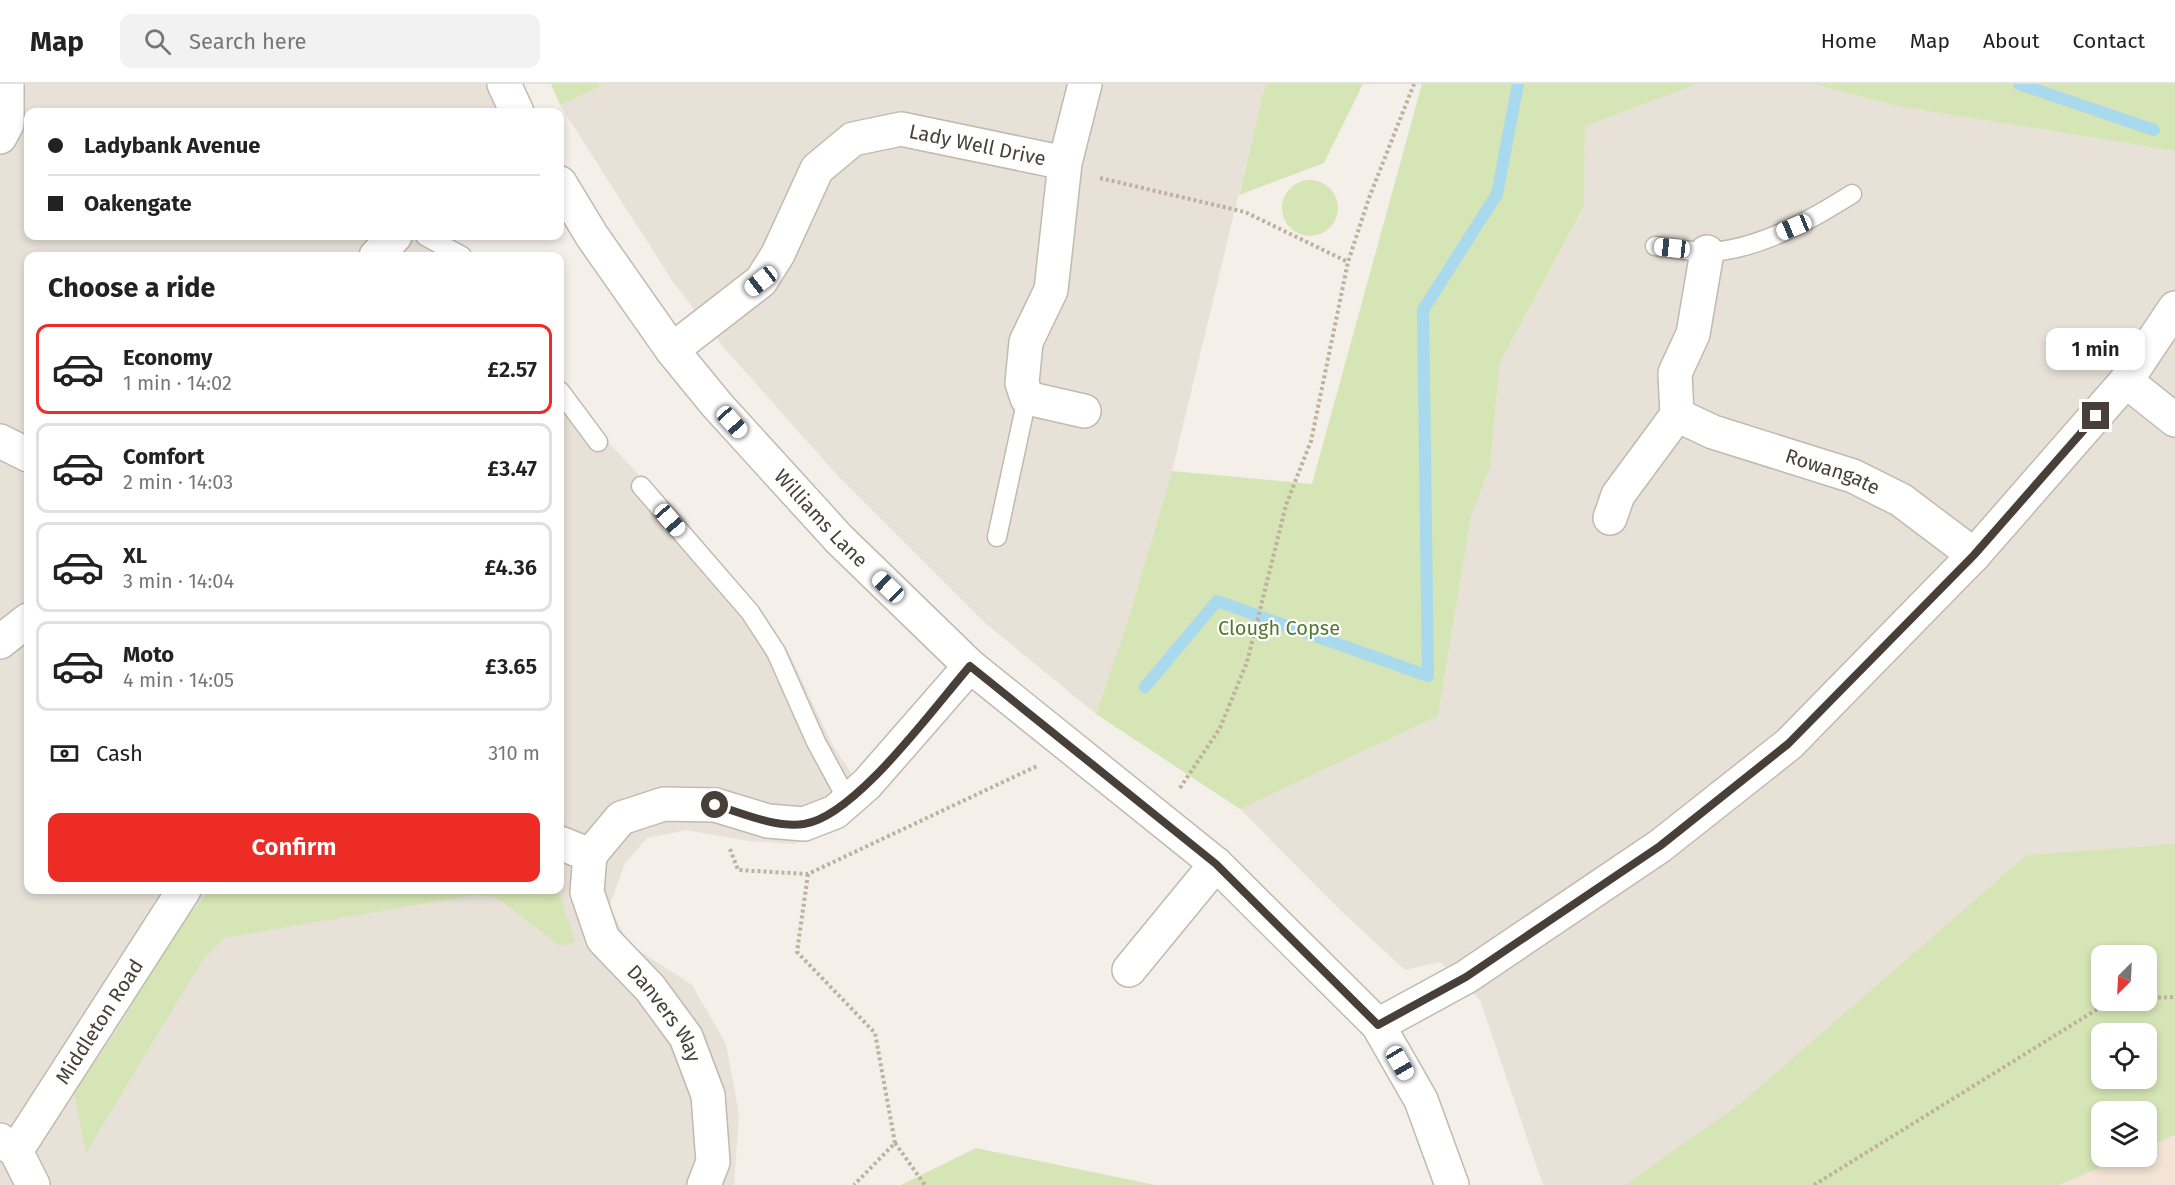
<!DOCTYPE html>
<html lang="en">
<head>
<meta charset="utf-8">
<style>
	body { margin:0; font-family:"Fira Sans",sans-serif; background:#f2f2f2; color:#222; height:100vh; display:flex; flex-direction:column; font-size:22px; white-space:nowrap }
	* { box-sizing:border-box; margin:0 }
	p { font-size:20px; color:#767676 }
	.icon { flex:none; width:33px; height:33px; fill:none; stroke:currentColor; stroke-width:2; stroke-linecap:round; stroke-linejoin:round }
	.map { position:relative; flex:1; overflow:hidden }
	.drawer { position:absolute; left:24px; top:168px; width:540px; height:642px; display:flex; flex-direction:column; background:#fff; border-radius:12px; box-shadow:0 3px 9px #0003 }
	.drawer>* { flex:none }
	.banner { position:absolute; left:24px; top:24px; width:540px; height:132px; border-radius:12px; box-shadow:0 3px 9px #0003; display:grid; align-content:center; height:132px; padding:0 24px; background:#fff }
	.needle { width:39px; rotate:204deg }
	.fabs { position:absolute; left:2091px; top:861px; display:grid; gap:12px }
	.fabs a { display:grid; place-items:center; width:66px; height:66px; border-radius:12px; background:#fff; box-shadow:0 3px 9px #0003; font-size:30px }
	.end { position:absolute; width:27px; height:27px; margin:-14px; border:8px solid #473f38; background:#fff; box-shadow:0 0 0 3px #fff }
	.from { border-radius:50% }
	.bubble { position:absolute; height:42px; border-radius:12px; background:#fff; box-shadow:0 3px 9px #0003; font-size:20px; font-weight:600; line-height:42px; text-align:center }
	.car { position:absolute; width:18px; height:36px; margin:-18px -9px; border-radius:8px; box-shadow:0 0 4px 2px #0007; background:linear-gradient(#fff 24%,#345 0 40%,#fff 0 76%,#345 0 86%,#fff 0) }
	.banner b { display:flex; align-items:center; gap:21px; height:57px; font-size:22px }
	.banner b+b { border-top:2px solid #e0e0e0 }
	.banner i { width:15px; height:15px; background:#222 }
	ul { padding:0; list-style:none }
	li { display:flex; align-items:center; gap:18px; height:90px; margin:0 12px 9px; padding:0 12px; border:3px solid #e0e0e0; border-radius:12px }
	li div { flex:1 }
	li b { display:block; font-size:22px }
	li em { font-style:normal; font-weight:600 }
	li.current { border-color:#ee2c26 }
	li>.icon { width:54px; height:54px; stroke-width:1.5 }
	h2 { padding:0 24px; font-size:27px; line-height:72px }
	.pay { display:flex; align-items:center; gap:15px; height:66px; padding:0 24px; font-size:22px }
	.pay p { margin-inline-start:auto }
	.button { display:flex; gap:12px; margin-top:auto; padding:12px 24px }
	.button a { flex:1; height:69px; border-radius:12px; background:#ee2c26; color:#fff; font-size:24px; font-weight:600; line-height:69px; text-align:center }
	header { display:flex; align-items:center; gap:36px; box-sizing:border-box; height:84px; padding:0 30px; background:#fff; border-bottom:2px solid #e0e0e0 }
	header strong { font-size:28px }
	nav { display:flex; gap:33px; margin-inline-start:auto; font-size:21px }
	.search { width:420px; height:54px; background:#f2f2f2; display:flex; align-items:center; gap:15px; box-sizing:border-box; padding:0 21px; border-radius:12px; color:#767676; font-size:22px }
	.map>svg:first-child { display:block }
</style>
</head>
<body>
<header>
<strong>Map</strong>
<div class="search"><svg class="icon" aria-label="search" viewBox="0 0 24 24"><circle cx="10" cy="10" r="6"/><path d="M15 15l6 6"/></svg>Search here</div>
<nav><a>Home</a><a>Map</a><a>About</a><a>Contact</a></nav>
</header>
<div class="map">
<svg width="2175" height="1101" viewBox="0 0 2175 1101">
	<rect width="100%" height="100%" fill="#f4efe9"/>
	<path fill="#e7e1d8" d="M0,0H514L500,28H28V152H444L474,172H28V806H560V293L592,341L727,485L788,567L832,660L869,716L838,741L794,760L749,757L686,746L647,754L625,780L609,822L629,860L692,901L726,960L739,1030L734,1101H0Z
		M605,0H1268L1264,5L1172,387L1125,546L1096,630L984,538L837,391L726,266L673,198L560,21Z
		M1698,0H1813L1897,22L2175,67V766L1655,1101H1543L1480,916L1440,878L1405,886L1338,824L1240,725L1438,632L1471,431L1490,383L1500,278L1584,124L1585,42Z"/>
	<path fill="#f4e4d6" d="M2175,1051V1101H2059L2125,1073L2146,1072L2147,1063Z"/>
	<path fill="#d5e5b5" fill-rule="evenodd" d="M551,0H605L560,21Z
		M1268,0H1363L1324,79L1239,111L1264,5Z
		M1422,0H1698L1585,42L1584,123L1500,278L1490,383L1471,432L1438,632L1240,725L1096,630L1125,546L1172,387L1312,400Z
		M1813,0H2175V67L1897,22Z
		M1282 124a28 28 0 1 1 56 0a28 28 0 1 1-56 0Z
		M2175,760V1051L2147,1063L2146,1028H2102V1072L2125,1073L2059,1101H1625L1740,1020L2027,771ZM2102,872H2146V916H2102ZM2102,950H2146V994H2102Z
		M210,806H558L575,858L560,862L496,813L474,811L224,854L203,875L86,1069L74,1009L125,934L164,860Z
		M976,1064L1155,1101H901Z"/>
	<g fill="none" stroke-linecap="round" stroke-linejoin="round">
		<path stroke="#a9d9ed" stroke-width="12" d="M2019,0L2154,46
			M1145,603L1217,517L1428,592L1423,226L1497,110L1518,0"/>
		<defs>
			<path id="service" d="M425,152L462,172
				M1655,162C1672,164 1689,168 1706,168C1756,167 1811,136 1852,110
				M560,307L598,358
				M641,402L750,528L776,568L816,658L848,717
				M997,453L1027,314"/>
			<g id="minor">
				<path d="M504,0L517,28"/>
				<path d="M0,53L7,40V0"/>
				<path d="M1065,79L1051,206L1026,258L1022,299L1027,314L1084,327"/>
				<path id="s1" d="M560,99L592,152L672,266L717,321L839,455L970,582L1216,780L1378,941L1421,1016L1452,1101"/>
				<path id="s2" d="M1707,168L1693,250L1675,289L1677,331L1713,348L1853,392L1901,416L1974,471"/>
				<path d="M376,172L395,152"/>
				<path id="s3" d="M672,266L761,197L778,170L817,85L853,55L901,45L1065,79L1085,0"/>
				<path d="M2126,297L2175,336"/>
				<path d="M0,357L28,371"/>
				<path d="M1610,434L1618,411L1677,331"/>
				<path d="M0,558L28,536"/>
				<path d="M560,759L590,771L621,734L664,720L715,721L768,737L804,740L835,728L867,700L970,582"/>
				<path id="s4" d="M590,771L587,808L603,855L650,904L686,953L708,1011L713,1078L704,1101"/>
				<path d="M1129,886L1216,780"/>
				<path d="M1378,941L1466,893L1660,762L1789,660L1974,471L2126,297L2175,224"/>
				<path d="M0,1056L16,1067L33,1101"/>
				<path id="s5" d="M16,1067L184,806"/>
			</g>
		</defs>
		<use href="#service" stroke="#c2b9af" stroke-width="21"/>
		<use href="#minor" stroke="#c2b9af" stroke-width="36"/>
		<path stroke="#c0b09e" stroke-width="4" stroke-dasharray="3 3" stroke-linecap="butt" d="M1100,94L1245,128L1348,178
			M1180,704L1220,644L1247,578L1286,421L1311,357L1348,178L1369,114L1414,0
			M730,765L738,786L808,790L1037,682
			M808,790L797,868L875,949L895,1059L854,1101
			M2146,914L2175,913
			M895,1059L925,1101
			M1814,1101L2112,916"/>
		<use href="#service" stroke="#fff" stroke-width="18"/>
		<use href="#minor" stroke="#fff" stroke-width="33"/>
	</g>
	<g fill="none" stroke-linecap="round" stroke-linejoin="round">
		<path stroke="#473f38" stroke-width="8" d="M715,721C742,729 775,744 804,740C855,733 935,622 970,582L1216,780L1378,941L1466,893L1660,762L1788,660L1974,471L2096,332"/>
	</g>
	<g text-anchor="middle" stroke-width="4.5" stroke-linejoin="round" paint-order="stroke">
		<g font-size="20" fill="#473f38" stroke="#fff">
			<text dy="7" stroke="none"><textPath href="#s3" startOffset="412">Lady Well Drive</textPath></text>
			<text dy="7" stroke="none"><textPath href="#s2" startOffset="334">Rowangate</textPath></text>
			<text dy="7" stroke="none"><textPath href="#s1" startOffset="426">Williams Lane</textPath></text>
			<text dy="7" stroke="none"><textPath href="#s4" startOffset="184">Danvers Way</textPath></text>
			<text dy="7" stroke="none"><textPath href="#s5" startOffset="154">Middleton Road</textPath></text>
		</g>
		<g font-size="20" fill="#52762e" stroke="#fff">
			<text x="1279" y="551">Clough Copse</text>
		</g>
	</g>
</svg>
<div class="fabs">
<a><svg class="needle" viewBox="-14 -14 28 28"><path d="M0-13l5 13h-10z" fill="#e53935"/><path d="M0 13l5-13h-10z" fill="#767676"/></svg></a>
<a><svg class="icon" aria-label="locate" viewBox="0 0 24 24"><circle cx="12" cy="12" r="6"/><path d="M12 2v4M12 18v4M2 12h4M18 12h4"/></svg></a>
<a><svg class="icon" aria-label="layers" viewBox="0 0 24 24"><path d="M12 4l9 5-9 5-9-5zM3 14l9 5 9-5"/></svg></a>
</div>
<i class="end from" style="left:715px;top:721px"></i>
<i class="end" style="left:2096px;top:332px"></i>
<div class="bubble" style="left:2046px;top:244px;width:99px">1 min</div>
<i class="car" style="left:1794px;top:143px;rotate:248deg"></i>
<i class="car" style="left:1672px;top:164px;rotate:276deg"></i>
<i class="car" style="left:761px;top:197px;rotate:232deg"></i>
<i class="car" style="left:732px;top:338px;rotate:138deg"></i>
<i class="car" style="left:670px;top:436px;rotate:139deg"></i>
<i class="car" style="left:888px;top:503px;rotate:314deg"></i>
<i class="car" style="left:1400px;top:979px;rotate:150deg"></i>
<div class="banner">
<b><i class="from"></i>Ladybank Avenue</b>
<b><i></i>Oakengate</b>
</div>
<section class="drawer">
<h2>Choose a ride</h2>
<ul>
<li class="current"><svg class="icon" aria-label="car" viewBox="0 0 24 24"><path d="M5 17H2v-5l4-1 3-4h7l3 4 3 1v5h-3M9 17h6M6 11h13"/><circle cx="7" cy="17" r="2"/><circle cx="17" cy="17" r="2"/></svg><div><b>Economy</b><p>1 min · 14:02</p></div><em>£2.57</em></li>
<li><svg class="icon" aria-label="car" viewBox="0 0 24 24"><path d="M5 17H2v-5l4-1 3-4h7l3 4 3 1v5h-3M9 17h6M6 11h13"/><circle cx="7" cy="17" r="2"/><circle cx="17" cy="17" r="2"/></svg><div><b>Comfort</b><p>2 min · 14:03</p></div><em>£3.47</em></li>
<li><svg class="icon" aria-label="car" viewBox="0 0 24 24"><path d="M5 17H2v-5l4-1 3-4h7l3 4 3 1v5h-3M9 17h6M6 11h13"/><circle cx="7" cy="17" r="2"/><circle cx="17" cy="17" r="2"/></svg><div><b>XL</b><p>3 min · 14:04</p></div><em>£4.36</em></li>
<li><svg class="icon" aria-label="car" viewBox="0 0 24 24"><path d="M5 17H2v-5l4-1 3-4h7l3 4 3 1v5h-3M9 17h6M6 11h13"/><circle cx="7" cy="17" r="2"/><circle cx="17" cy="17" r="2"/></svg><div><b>Moto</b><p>4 min · 14:05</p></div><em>£3.65</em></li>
</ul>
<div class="pay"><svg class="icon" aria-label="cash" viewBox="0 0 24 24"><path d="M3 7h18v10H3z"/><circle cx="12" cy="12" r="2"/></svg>Cash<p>310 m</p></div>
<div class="button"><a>Confirm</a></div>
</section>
</div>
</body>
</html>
